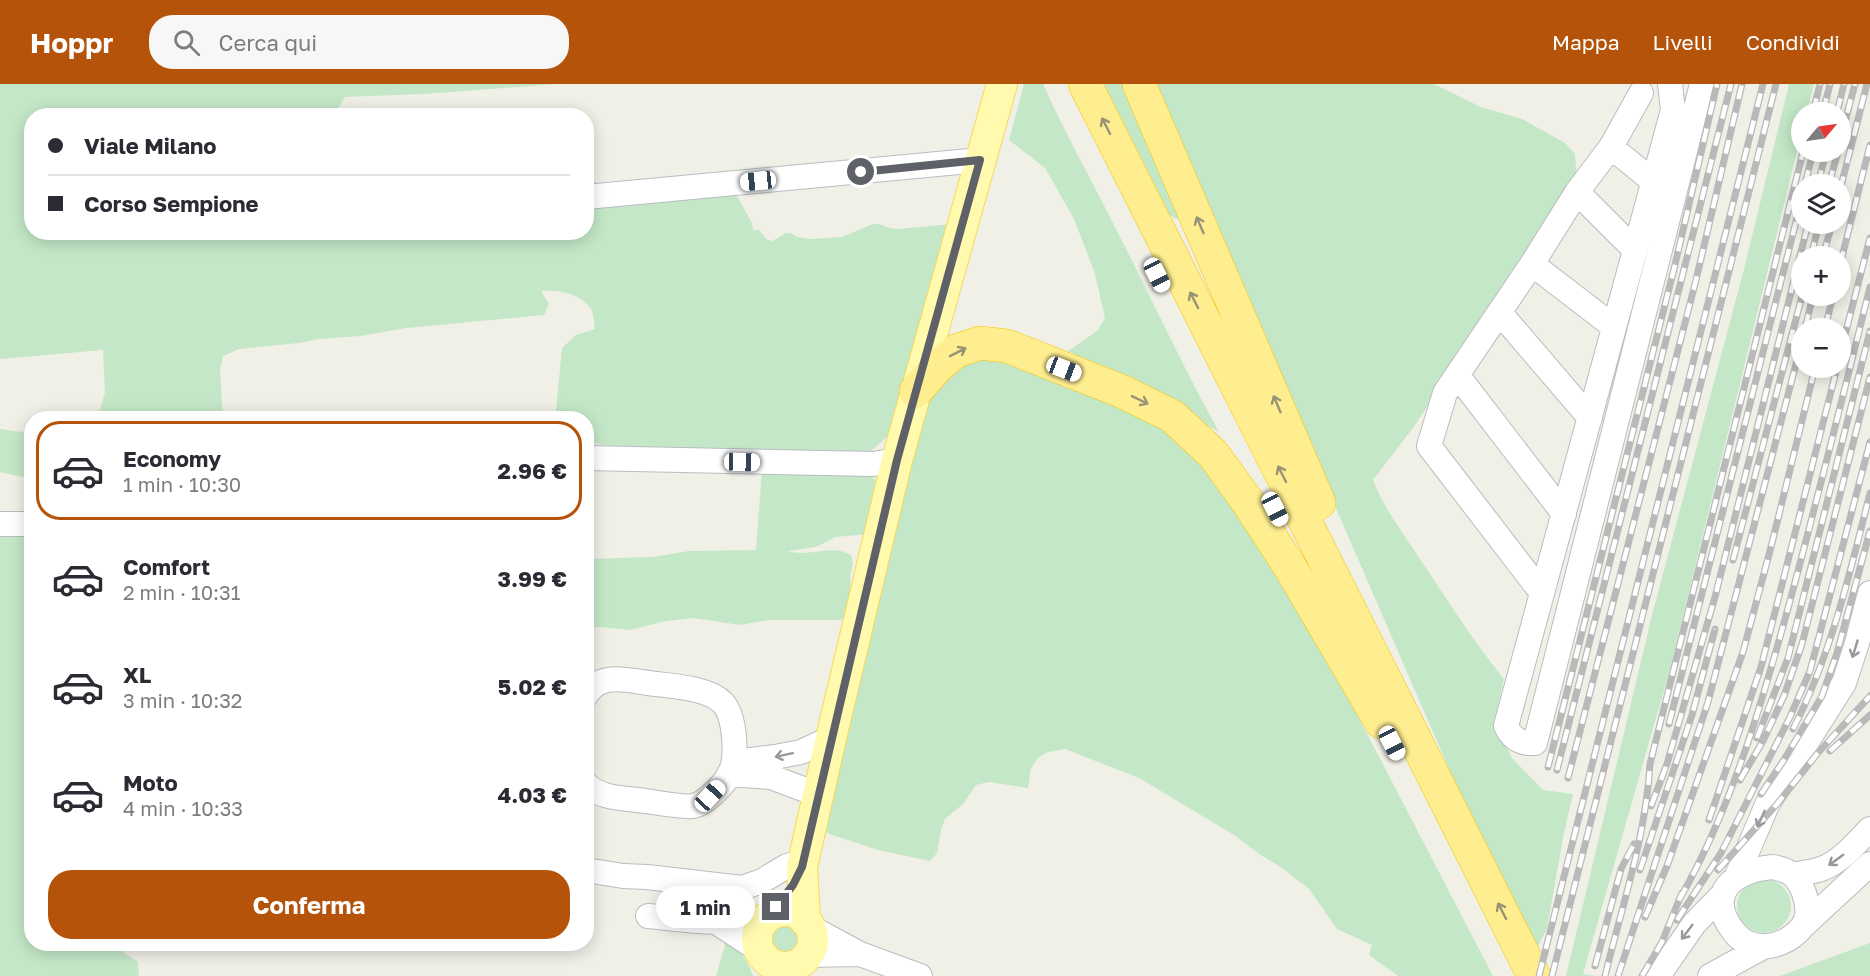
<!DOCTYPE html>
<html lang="it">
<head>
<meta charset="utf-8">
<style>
	body { margin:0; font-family:"Golos Text",sans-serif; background:#f7f7f7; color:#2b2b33; height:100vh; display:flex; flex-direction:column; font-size:22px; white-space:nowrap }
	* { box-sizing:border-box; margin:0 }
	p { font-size:20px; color:#7c7c81 }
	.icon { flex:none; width:33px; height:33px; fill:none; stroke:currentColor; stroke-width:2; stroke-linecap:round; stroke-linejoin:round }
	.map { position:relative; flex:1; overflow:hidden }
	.panel { position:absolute; left:24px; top:327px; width:570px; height:540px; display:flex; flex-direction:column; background:#fff; border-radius:24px; box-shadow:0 3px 15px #0003 }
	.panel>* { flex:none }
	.guide { position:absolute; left:24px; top:24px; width:570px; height:132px; border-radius:24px; box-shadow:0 3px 15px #0003; display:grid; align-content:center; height:132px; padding:0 24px; background:#fff }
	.needle { width:39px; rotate:61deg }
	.controls { position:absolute; left:1791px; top:18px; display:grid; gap:12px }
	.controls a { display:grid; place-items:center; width:60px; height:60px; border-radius:50%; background:#fff; box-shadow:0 3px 15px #0003; font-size:30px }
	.end { position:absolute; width:27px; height:27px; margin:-14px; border:8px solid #5e6268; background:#fff; box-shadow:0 0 0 3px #fff }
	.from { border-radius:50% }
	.bubble { position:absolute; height:42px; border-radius:21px; background:#fff; box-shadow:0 3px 15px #0003; font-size:20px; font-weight:700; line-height:42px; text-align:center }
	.car { position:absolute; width:18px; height:36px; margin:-18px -9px; border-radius:8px; box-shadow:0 0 4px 2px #0007; background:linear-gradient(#fff 24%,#345 0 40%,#fff 0 76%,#345 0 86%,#fff 0) }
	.guide b { display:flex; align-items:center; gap:21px; height:57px; font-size:22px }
	.guide b+b { border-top:2px solid #e1e1e2 }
	.guide i { width:15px; height:15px; background:#2b2b33 }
	ul { padding:10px 0 0; list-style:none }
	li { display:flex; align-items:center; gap:18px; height:99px; margin:0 12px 9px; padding:0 12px; border:3px solid transparent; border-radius:24px }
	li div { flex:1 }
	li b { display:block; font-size:22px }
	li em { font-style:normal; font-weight:700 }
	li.on { border-color:#b45309 }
	li>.icon { width:54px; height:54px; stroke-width:1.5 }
	.cta { display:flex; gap:12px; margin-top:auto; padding:12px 24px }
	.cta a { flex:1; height:69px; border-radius:24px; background:#b45309; color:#fff; font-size:24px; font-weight:700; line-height:69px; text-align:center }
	header { display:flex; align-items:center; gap:36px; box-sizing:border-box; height:84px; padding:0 30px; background:#b45309; color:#fff }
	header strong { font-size:28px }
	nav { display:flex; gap:33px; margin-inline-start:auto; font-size:21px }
	.search { width:420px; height:54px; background:#f7f7f7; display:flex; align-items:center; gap:15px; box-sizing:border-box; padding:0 21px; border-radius:24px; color:#7c7c81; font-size:22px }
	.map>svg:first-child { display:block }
</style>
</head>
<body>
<header>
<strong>Hoppr</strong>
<div class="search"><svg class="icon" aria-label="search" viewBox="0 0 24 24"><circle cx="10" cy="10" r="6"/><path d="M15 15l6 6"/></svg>Cerca qui</div>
<nav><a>Mappa</a><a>Livelli</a><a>Condividi</a></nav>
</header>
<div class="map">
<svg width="1870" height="892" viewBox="0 0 1870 892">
	<rect width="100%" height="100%" fill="#f1f0e7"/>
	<path fill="#c4e8c7" d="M0,0H556L424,10L345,13L334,31L32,32V148H586L587,73L593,95L599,103L734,107L752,139L753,146H759L766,155L772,157L786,149H791L797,153L811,155L842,153L873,140H879L889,144L899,145L951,140L893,344L888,352L865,372L635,366L587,358L586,334H556V327L562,264L576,251L595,245C594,239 594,230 591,225C580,209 558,206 541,207L549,220L544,231L406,244L360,252L319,255L299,259L239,265L223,272L220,286L223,334H81L100,326L105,308L103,266L0,275Z
		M1024,0H1043C1065,49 1091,95 1115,143C1150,211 1182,281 1219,348L1139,303L1068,267L1097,247L1105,234L1095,190L1074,135L1045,84L1009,56Z
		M1100,0H1127L1184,131L1176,135L1163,127Z
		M1152,0H1434L1481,23L1522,35L1565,59L1575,70L1577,97L1413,344L1373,396C1384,424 1403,449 1420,475C1447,515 1473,557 1504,595L1495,635L1511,673L1543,706L1573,710L1564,749L1547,844L1537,864L1459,708Z
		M1789,0H1814L1807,28H1802L1801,51L1670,585L1583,890L1596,892H1566L1652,531L1744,185Z
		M988,266L1129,317L1209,374L1321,561L1493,892H1398L1369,871L1372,861L1337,845L1309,805L1279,782L1259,770L1234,751L1139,694L1065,665L1048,668L1039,673L1031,684L1028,704L989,698L976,701L963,720L945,735L941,746L937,769L930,777L878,766L829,750L825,746L905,393L932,301Z
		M0,345L22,348L31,345V395L0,388Z
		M762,385L872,390C881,406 872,432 868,450L836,453L816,463L788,467C808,474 831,459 851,471L853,479L850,493L851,511L847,530L841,536H769L740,541L693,534L666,537L630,546L598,543L587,544V475L652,473L689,467L756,466Z
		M0,446H31L32,860H111L138,878L139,892H0Z
		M1737 822a27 27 0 1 1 54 0a27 27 0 1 1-54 0Z
		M771 855a15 15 0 1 1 30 0a15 15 0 1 1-30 0Z
		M726,857C740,866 748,876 753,892H716Z
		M1870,859V892H1780Z"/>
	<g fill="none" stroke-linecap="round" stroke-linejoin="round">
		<defs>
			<path id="minor" d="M1670,0L1673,26L1506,642C1512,655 1520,660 1535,659L1702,0
				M1611,63L1654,98
				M1577,108L1635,166
				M586,113L980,76
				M1532,180L1614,243
				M1500,229L1590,334
				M1458,292L1564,430
				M586,374L873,380L897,376
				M0,440H32
				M1542,509L1429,362L1445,309L1532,180L1577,108L1611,63L1641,9
				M586,611C600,588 626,596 648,599C669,602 708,603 723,619C735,632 738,673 730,689C725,700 705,720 693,722C683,724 649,717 638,716C621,714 599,714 586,700
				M734,678L775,673L801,668L831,654
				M729,690L771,693L819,711
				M1773,783C1781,785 1788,786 1794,792C1805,804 1813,830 1802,843C1785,864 1752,871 1734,848C1704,810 1733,786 1773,783Z
				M586,786L623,792L647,793L742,804L762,797L787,782L803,778
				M1793,791C1802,789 1813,788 1821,785C1841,778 1856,759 1870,745
				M1736,794L1767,721L1844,599L1857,559L1870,509
				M648,832C688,836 729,843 768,833
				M716,838L759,866
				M1803,842L1870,780
				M810,843L860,870L920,892
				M807,871L858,870
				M1658,892L1694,840L1723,810
				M1710,892L1763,863"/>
			<path id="major" d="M757 855a28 28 0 1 1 56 0a28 28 0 1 1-56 0Z
				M805,837L802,783L831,654L897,376L1002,0"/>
			<path id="highway" d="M1085,0L1534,892
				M1139,0L1319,419
				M916,307L937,283L956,267L980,259L1007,262L1121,307L1172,332L1213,370L1248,418L1290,483L1381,638"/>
		</defs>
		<use href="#minor" stroke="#b9bcc1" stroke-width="26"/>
		<use href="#major" stroke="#f5d95c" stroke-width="32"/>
		<use href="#highway" stroke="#f8c300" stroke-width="34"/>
		<use href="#minor" stroke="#fff" stroke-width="24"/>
		<use href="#major" stroke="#fffaae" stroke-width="30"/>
		<use href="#highway" stroke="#ffee90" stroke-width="33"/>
		<defs>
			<path id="rail" d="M1813,28L1820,0
				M1823,28L1830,0
				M1837,28L1844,0
				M1840,56L1855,0
				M1805,100L1813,68
				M1818,100L1826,68
				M1829,100L1838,68
				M1840,106L1867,0
				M1811,172L1819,140
				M1823,172L1832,140
				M1840,181L1870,61
				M1805,244L1813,212
				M1825,244L1833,212
				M1840,270L1870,154
				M1733,476L1802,212
				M1669,640L1802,114
				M1793,645C1831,571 1850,489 1870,409
				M1757,654L1788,574L1870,247
				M1830,667L1870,631
				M1548,683L1674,185L1717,0
				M1557,686L1731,0
				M1568,694L1696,196L1742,0
				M1740,696L1763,657L1784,612L1802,560L1870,293
				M1761,710L1784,676L1822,612L1837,569L1870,447
				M1651,722L1667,680L1715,513L1808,140
				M1709,736L1761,583L1837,284
				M1640,786L1692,631L1715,545
				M1718,786L1777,720L1817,670L1870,612
				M1679,816C1732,724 1762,619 1790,517C1818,413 1844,308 1870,203
				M1645,833L1667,782L1743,568L1771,463L1815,284
				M1677,836L1721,769L1790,633L1810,587L1870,358
				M1595,882L1621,785L1634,760
				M1539,892L1763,0
				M1552,892L1776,0
				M1605,892C1622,822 1646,752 1650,680L1803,68
				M1618,892L1708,618L1802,257
				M1642,892L1662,858L1682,809"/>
		</defs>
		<use href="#rail" stroke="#b8b9b9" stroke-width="7"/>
		<use href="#rail" stroke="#fff" stroke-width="4.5" stroke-dasharray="14" stroke-linecap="butt"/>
	</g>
	<defs><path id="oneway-shaft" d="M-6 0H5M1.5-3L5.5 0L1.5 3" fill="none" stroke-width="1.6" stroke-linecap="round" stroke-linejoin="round" transform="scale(1.5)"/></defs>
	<g stroke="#969376">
		<use href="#oneway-shaft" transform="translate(1106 42) rotate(-117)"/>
		<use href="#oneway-shaft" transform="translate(1200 141) rotate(-113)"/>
		<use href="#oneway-shaft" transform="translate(1194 216) rotate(-117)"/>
		<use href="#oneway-shaft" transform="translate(958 268) rotate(-27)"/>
		<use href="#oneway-shaft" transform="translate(1140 316) rotate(26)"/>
		<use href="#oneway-shaft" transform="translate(1277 320) rotate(-113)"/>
		<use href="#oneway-shaft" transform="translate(1282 390) rotate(-117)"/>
		<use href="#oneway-shaft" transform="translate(1502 827) rotate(-117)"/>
	</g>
	<g stroke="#96999d">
		<use href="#oneway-shaft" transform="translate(1855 565) rotate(107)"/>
		<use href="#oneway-shaft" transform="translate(784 671) rotate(168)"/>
		<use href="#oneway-shaft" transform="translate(1761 735) rotate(114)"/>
		<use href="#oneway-shaft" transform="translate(1836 776) rotate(144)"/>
		<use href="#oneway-shaft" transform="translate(1687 848) rotate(127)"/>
	</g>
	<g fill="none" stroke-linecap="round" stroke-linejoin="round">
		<path stroke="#5e6268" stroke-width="8" d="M776,823L793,801L802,783L897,376L980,76L861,88"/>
	</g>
</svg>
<div class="controls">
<a><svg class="needle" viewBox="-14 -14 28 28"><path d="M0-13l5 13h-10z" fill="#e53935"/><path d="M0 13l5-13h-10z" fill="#7c7c81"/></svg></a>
<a><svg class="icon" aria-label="layers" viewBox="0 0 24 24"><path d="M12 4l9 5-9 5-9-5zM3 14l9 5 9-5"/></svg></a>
<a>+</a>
<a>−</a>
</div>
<i class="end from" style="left:861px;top:88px"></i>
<i class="end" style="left:776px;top:823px"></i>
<div class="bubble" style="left:656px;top:802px;width:99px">1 min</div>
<i class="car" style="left:758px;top:97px;rotate:264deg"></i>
<i class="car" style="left:1157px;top:191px;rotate:153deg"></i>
<i class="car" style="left:1064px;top:285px;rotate:111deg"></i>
<i class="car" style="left:742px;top:378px;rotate:91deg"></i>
<i class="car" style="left:1275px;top:425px;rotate:153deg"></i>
<i class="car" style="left:1392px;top:659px;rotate:153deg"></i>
<i class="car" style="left:710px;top:712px;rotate:43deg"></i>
<div class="guide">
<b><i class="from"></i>Viale Milano</b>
<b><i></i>Corso Sempione</b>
</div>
<section class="panel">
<ul>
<li class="on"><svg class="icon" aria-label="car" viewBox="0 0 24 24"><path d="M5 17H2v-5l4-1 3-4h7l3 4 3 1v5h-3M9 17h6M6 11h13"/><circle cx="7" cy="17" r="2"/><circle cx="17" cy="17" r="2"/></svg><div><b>Economy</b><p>1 min · 10:30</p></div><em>2.96 €</em></li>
<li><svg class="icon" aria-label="car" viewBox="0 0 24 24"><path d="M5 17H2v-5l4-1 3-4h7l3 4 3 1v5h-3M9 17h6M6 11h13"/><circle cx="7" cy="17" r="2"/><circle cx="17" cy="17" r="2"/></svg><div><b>Comfort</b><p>2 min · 10:31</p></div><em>3.99 €</em></li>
<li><svg class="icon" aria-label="car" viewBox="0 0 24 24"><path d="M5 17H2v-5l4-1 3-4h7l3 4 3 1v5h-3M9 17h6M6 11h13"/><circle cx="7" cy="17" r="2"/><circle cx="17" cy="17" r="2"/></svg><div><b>XL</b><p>3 min · 10:32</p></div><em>5.02 €</em></li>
<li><svg class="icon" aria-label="car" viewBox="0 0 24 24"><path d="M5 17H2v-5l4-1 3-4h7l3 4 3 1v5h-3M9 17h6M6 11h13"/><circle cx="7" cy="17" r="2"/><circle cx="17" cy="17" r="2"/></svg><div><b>Moto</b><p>4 min · 10:33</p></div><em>4.03 €</em></li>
</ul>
<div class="cta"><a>Conferma</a></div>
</section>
</div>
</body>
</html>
